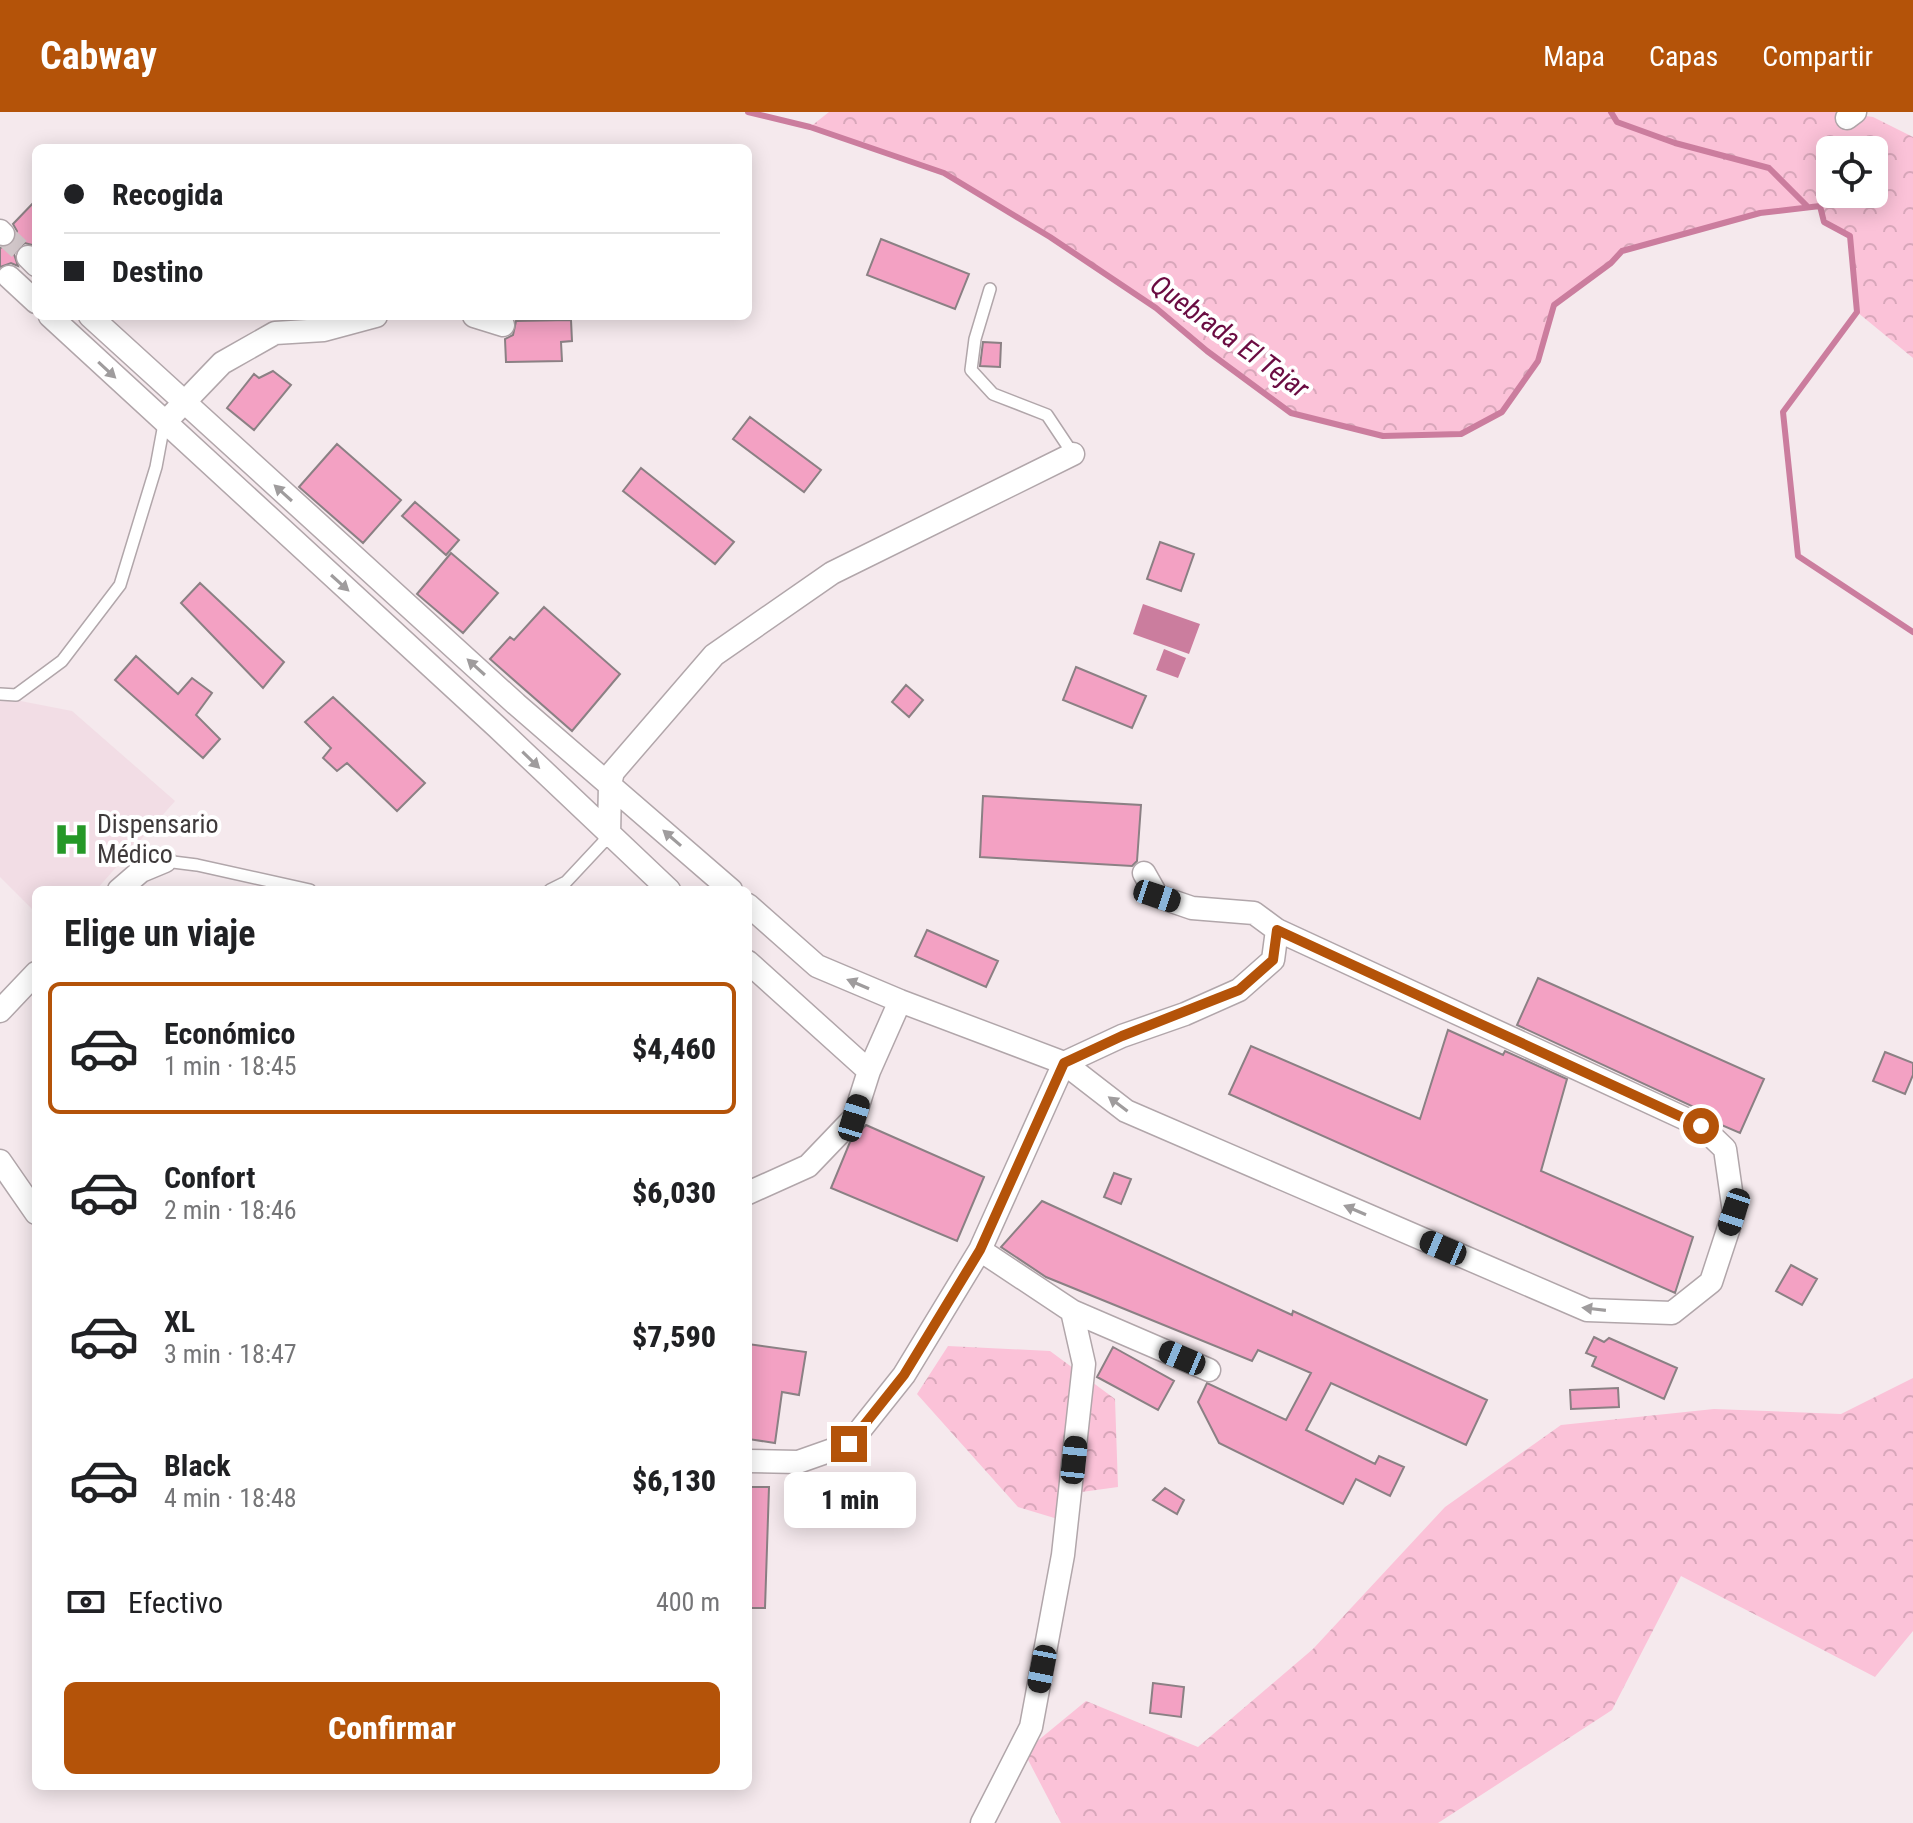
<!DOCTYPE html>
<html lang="es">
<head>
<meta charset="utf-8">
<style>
	body { margin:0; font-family:"Roboto Condensed",sans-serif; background:#f2f2f2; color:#202124; height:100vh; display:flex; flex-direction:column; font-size:30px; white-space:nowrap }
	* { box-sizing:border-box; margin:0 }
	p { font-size:26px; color:#757577 }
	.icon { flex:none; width:44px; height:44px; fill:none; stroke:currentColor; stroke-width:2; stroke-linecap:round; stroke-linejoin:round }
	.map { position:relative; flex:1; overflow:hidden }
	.side { position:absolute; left:32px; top:774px; width:720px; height:904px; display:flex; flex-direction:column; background:#fff; border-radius:12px; box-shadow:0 4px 20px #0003 }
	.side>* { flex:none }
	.hud { position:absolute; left:32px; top:32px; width:720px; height:176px; border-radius:12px; box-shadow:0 4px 20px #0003; display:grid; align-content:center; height:176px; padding:0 32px; background:#fff }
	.fabs { position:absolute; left:1816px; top:24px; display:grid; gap:16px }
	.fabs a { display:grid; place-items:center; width:72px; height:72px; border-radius:12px; background:#fff; box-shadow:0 4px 20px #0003; font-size:40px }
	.end { position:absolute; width:36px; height:36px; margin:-18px; border:10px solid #b45309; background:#fff; box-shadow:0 0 0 4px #fff }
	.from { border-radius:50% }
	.bubble { position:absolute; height:56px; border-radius:12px; background:#fff; box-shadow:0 4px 20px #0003; font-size:26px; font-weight:800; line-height:56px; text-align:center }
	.car { position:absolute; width:24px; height:48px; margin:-24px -12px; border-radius:10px; box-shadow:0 0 6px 2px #0007; background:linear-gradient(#222 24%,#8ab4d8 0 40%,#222 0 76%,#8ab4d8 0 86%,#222 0) }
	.hud b { display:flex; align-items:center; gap:28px; height:76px; font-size:30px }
	.hud b+b { border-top:2px solid #e0e0e0 }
	.hud i { width:20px; height:20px; background:#202124 }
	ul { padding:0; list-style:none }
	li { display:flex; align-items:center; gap:24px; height:132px; margin:0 16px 12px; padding:0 16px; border:4px solid transparent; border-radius:12px }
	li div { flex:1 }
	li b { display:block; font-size:30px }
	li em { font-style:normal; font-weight:800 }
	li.current { border-color:#b45309 }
	li>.icon { width:72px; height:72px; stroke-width:1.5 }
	h2 { padding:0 32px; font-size:36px; line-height:96px }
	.pay { display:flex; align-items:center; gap:20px; height:88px; padding:0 32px; font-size:30px }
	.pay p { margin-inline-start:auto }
	.action { display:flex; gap:16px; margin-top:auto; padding:16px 32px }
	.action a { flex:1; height:92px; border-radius:12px; background:#b45309; color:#fff; font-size:32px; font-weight:800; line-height:92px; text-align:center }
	header { display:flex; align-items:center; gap:48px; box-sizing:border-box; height:112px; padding:0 40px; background:#b45309; color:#fff }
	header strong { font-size:38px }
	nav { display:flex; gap:44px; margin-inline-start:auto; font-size:28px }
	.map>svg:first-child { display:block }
</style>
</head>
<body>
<header>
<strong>Cabway</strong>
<nav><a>Mapa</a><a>Capas</a><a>Compartir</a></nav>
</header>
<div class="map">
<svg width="1913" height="1711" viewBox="0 0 1913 1711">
	<defs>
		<pattern id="forest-crowns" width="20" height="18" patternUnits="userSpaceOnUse" patternTransform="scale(2)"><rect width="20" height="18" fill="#fbc2d8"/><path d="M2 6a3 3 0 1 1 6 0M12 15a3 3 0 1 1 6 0" fill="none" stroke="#d8a7ba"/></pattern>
	</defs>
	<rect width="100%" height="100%" fill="#f5e9ed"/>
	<path fill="#f2dde5" d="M0,585L72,599L175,689L96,778H36V801L0,765Z"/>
	<path fill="url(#forest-crowns)" fill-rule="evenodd" d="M829,0H1837L1873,5L1913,25V246L1857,200L1850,124L1829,112L1820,94L1760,101L1622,139L1611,151L1554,193L1538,249L1502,300L1461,322L1383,324L1291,301L1207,239L1156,196L1050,125L944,61L810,15ZM1830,38H1874V82H1830Z
		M948,1234L1050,1239L1115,1287L1118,1375L1067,1382L1061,1408L1018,1395L917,1282Z
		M1913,1266V1519L1875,1565L1681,1464L1612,1598L1438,1711H1061L1024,1640L1086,1589L1198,1635L1313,1537L1445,1395L1561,1313L1714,1297L1841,1302Z"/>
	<path fill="#cb7d9e" d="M1143,492L1200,512L1189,542L1133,522Z
		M1164,537L1186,546L1178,566L1156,558Z"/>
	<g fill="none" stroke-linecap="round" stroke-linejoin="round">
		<path stroke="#cb7d9e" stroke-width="6" d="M748,0L810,15L944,61L1050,125L1156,196L1207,239L1291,301L1383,324L1461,322L1502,300L1538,249L1554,193L1611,151L1622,139L1760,101L1820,94L1824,110L1850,124L1857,200L1783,300L1798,444L1913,520
			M1611,0L1617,10L1675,31L1769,56L1807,94"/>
	</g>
	<path fill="#f3a1c3" stroke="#8b8084" stroke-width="2" d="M36,88V134L25,131L18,136L14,142L18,154L11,151L0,155V136L13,131L17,119L13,112Z
		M881,127L969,162L955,197L867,163Z
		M571,208L572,229L561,230L562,249L506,250L505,227L513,223L516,209Z
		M983,230L1001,231L1000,255L980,254Z
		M273,259L291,273L254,318L227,296L254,262L259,266Z
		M750,305L821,358L804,380L733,327Z
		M337,332L401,388L363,431L299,375Z
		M641,356L734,430L715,452L623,379Z
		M415,390L459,428L446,443L402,404Z
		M1160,430L1194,442L1181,479L1147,467Z
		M451,441L498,481L463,521L417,482Z
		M200,471L284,550L263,576L181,491Z
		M544,495L620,562L572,619L490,547L510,525L514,528Z
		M136,544L178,582L192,566L212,581L196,603L220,627L203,646L115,568Z
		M1076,555L1146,584L1132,616L1063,588Z
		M906,573L923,588L909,605L892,590Z
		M333,585L425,671L397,699L347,651L337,659L323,646L331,636L305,610Z
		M983,684L1141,693L1137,749L1132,754L980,745Z
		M927,818L998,849L986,875L915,844Z
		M1538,866L1764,967L1740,1021L1719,1012L1707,1001L1517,913Z
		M1448,918L1503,943L1505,939L1567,967L1541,1059L1693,1125L1675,1181L1229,982L1251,934L1420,1007Z
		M1885,940L1913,951V963L1905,982L1873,969Z
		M866,1013L984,1065L957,1129L831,1076L850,1030Z
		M1114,1061L1131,1067L1121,1092L1104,1085Z
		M1042,1089L1292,1203L1293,1199L1487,1288L1466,1333L1331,1271L1306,1318L1375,1352L1379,1344L1404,1355L1390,1384L1356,1367L1343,1392L1219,1331L1198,1290L1207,1271L1286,1308L1311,1261L1258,1238L1252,1249L1046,1165L1001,1135Z
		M1791,1153L1817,1167L1802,1193L1776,1179Z
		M1594,1225L1604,1230L1609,1226L1677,1256L1664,1287L1592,1254L1596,1245L1586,1241Z
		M748,1232L806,1240L799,1283L782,1280L775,1331L748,1327Z
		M1113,1235L1174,1269L1158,1298L1097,1265Z
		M1618,1276L1619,1295L1571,1297L1570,1278Z
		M748,1375H769L765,1496H748Z
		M1165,1376L1184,1388L1177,1402L1153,1388Z
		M1153,1571L1184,1575L1181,1605L1150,1601Z"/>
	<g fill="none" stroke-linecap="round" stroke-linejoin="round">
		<path stroke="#d1c6c9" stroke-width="22" stroke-dasharray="22 11" stroke-linecap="butt" d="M3,122L28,145"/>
		<defs>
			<path id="service" d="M990,177L975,227L971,258L993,282L1047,303L1073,342
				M0,582L16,583L62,549L120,473L156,355L164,312
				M165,749L197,753L310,778
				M550,778L566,770L609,724"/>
			<path id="minor" d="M1847,6L1855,0
				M0,119L3,122
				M28,145L36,153
				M9,165L36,190
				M50,204L497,615L669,778
				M90,204L516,592L731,778
				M474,204L503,213
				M173,302L222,251L275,221L324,218L376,204
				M609,724L610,672L613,660L714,543L832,461L1073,342
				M119,778L141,759L165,749
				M748,793L817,854L900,889L1064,951L1126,999L1587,1198L1672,1201L1711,1170L1734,1100L1725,1037L1701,1014L1277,818L1254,801L1192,796L1157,784L1144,761
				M748,850L869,959
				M0,899L36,861
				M0,1049L36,1101
				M748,1081L808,1054L854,1006L869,959L900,889
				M980,1138L1072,1199L1209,1258
				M748,1349L798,1350L849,1332L904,1263L980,1138L1064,951L1122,924L1185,902L1239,878L1273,848L1277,818
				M982,1711L1031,1615L1063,1443L1084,1252L1072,1199"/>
		</defs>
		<use href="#service" stroke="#b1a6aa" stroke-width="14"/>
		<use href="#minor" stroke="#b1a6aa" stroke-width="25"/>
		<use href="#service" stroke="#fff" stroke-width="11"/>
		<use href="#minor" stroke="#fff" stroke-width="22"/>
	</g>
	<defs><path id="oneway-solid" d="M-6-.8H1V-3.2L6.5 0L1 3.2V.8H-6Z" transform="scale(2)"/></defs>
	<g fill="#9f9c9d">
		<use href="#oneway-solid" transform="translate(107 258) rotate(43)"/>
		<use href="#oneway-solid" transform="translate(283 381) rotate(-138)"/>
		<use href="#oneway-solid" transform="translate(340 471) rotate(42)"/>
		<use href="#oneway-solid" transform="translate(476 555) rotate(-138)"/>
		<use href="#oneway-solid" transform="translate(531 648) rotate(44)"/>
		<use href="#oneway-solid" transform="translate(672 726) rotate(-139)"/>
		<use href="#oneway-solid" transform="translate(858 872) rotate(-157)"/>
		<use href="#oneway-solid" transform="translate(1118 992) rotate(-143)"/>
		<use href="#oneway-solid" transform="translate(1355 1098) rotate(-157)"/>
		<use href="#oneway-solid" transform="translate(1594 1197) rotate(-173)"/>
	</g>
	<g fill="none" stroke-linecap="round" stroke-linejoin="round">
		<path stroke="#b45309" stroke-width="10" d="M849,1332L904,1263L980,1138L1064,951L1122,924L1239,878L1273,848L1277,818L1701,1014"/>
	</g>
	<defs>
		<symbol id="hospital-bare" viewBox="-9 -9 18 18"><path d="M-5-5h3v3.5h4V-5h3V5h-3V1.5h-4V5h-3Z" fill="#259827" stroke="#fff" stroke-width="2.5" paint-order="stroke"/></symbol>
	</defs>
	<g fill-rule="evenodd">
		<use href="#hospital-bare" x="46" y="702" width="51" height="51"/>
	</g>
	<g text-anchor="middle" stroke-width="8" stroke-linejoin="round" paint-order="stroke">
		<g font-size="26" fill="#3f3a3b" stroke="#fff" text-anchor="start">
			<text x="97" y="721">Dispensario<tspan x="97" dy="30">Médico</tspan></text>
		</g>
		<g font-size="28" font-style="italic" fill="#6a0b41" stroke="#fff">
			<text transform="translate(1230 224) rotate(36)" y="10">Quebrada El Tejar</text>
		</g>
	</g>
</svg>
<div class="fabs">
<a><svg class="icon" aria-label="locate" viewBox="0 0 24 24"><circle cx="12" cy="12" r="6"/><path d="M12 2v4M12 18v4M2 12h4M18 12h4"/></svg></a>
</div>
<i class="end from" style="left:1701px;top:1014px"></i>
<i class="end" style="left:849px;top:1332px"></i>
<div class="bubble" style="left:784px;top:1360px;width:132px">1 min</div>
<i class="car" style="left:1157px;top:784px;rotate:108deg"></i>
<i class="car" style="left:854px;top:1006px;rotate:17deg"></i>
<i class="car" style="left:1734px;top:1100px;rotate:198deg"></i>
<i class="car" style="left:1443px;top:1136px;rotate:293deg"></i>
<i class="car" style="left:1182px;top:1246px;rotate:293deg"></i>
<i class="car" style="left:1074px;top:1348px;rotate:6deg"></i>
<i class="car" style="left:1042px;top:1557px;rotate:191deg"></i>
<div class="hud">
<b><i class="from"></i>Recogida</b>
<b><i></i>Destino</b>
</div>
<section class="side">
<h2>Elige un viaje</h2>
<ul>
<li class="current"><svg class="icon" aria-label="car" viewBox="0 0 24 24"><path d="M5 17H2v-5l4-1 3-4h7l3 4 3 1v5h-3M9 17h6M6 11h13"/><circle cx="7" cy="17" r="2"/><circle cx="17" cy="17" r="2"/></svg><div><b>Económico</b><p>1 min · 18:45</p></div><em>$4,460</em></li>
<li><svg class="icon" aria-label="car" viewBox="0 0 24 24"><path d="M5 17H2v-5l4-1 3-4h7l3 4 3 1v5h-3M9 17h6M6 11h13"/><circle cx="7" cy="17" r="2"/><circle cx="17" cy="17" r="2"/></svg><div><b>Confort</b><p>2 min · 18:46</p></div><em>$6,030</em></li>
<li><svg class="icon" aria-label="car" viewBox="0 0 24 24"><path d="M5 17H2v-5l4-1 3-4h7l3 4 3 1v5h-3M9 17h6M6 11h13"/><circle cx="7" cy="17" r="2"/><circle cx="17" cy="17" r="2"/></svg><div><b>XL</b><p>3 min · 18:47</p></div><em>$7,590</em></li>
<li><svg class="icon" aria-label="car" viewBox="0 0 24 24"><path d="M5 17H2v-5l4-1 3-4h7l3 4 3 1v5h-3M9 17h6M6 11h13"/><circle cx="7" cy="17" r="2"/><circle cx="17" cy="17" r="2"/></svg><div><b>Black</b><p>4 min · 18:48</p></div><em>$6,130</em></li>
</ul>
<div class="pay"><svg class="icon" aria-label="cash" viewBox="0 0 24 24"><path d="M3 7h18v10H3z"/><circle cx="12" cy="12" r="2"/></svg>Efectivo<p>400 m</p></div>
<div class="action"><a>Confirmar</a></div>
</section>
</div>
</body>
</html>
